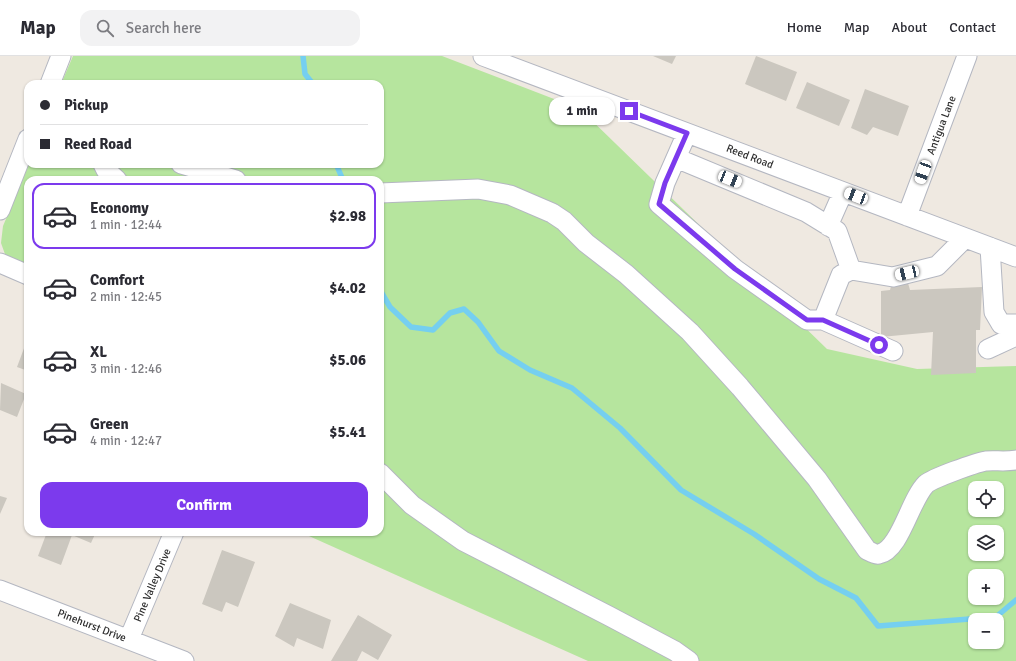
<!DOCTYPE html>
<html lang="en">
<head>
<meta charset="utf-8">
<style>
	body { margin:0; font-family:Signika,sans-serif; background:#f2f2f3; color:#2b2b33; height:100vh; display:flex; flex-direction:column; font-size:15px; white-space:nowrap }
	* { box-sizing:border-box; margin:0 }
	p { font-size:13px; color:#7c7c81 }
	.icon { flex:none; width:22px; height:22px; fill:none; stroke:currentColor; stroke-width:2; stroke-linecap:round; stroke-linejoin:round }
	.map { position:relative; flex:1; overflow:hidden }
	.drawer { position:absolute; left:24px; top:120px; width:360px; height:360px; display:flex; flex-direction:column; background:#fff; border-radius:12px; box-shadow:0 1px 3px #0004 }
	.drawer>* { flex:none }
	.top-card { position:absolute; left:24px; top:24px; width:360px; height:88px; border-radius:12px; box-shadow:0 1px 3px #0004; display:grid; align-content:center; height:88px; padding:0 16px; background:#fff }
	.buttons { position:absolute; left:968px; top:425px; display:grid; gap:8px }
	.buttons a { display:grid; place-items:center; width:36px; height:36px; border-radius:8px; background:#fff; box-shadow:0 1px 3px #0004; font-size:20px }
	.end { position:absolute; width:18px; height:18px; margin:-9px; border:5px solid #7c3aed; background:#fff; box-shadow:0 0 0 2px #fff }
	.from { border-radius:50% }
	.bubble { position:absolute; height:28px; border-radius:12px; background:#fff; box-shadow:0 1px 3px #0004; font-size:13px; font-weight:700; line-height:28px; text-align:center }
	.car { position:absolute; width:12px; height:24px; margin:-12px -6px; border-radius:5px; box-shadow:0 0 3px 1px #0007; background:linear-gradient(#fff 24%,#345 0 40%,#fff 0 76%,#345 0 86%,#fff 0) }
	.top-card b { display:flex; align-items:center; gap:14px; height:38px; font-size:15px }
	.top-card b+b { border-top:1px solid #e1e1e2 }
	.top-card i { width:10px; height:10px; background:#2b2b33 }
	ul { padding:7px 0 0; list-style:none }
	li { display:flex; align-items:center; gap:12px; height:66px; margin:0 8px 6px; padding:0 8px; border:2px solid transparent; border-radius:12px }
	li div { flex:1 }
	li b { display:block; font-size:15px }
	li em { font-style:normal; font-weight:700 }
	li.on { border-color:#7c3aed }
	li>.icon { width:36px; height:36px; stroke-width:1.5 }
	.button { display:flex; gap:8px; margin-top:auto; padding:8px 16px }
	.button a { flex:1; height:46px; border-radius:12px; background:#7c3aed; color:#fff; font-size:16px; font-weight:700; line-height:46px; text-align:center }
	header { display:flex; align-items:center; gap:24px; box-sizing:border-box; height:56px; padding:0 20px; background:#fff; border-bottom:1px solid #e1e1e2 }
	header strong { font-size:19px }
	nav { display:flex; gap:22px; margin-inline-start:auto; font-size:14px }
	.search { width:280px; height:36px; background:#f2f2f3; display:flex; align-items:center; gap:10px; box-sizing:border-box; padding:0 14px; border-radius:12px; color:#7c7c81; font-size:15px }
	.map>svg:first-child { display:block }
</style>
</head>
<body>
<header>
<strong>Map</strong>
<div class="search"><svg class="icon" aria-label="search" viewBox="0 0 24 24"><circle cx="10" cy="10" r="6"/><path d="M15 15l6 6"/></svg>Search here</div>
<nav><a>Home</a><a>Map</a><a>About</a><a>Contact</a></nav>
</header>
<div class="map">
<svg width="1016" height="605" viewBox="0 0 1016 605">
	<rect width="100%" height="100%" fill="#efe9e1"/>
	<path fill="#b6e59e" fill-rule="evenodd" d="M73,0H442L580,53L827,293L917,313L1016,310V605H588L300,476H380V124H28V210L6,201L1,187L3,170L29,108H380V28H61ZM975,432H997V454H975ZM975,476H997V498H975ZM975,520H997V542H975ZM975,564H997V586H975Z"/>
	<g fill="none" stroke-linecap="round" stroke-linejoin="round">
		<path stroke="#75cff0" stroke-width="5.5" d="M303,0L305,18L313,28
			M336,108L343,124
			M380,234L390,251L411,271L433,274L450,257L464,253L478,266L499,295L530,314L572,332L620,372L681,434L754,478L819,523L856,542L878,570L996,561L1016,544"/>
	</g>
	<path fill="#cbc7bf" d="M653,0H676L672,8Z
		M756,0L797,16L786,45L745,28Z
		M807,26L850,44L839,70L796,52Z
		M865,33L909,50L898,80L873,71L867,79L851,72Z
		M892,227H908L910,234L982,231L980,274H976V317L931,319L933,276L881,281V235L890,234Z
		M26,287H28V315L17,311Z
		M1,327L26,338L17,361L0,354Z
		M0,440L7,442L0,458Z
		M47,476H96L91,487L72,479L61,509L38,500Z
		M222,494L255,506L238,551L226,546L222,556L202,548Z
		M290,547L331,564L323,593L297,582L294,591L275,580Z
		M358,559L392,579L378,604L362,595L357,605H331Z"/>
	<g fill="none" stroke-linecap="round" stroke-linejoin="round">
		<defs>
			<path id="minor" d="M483,0L1016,201
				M50,28L61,0
				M687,77L665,127L659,148L735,213L807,264H823L841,219L851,214L893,221L937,210L965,182
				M676,102L806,156L837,175L851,214
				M103,108L106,114L117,124
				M181,108L236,124
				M380,137L478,133L510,139L552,157L564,165L586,187L626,218L690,276L740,331L817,423L867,494C871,496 875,499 879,498C900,494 910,444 926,428C933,422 975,407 986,405C995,404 1005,406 1016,404
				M0,154L28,83
				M907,160L967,0
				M828,170L843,136
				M990,191L994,256L1001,268H1016
				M0,207L28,219
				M823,264L893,295
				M988,293L1016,280
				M380,417L412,449L463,485L609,560L675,595L689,605
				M0,534L184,605
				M129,583L174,476"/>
		</defs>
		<use href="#minor" stroke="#b4b7c1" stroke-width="21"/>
		<use href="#minor" stroke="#fff" stroke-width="19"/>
	</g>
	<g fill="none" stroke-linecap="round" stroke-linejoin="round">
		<path stroke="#7c3aed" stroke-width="5" d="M629,55L687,77L665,127L659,148L735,213L807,264H823L879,289"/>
	</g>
	<g text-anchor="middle" stroke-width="4" stroke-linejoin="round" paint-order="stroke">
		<g font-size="11" fill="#2e2e2e" stroke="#fff">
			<text transform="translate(941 69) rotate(-69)" y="4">Antigua Lane</text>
			<text transform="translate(750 100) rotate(21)" y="4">Reed Road</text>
			<text transform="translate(152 529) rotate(-67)" y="4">Pine Valley Drive</text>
			<text transform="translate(92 569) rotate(21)" y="4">Pinehurst Drive</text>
		</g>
	</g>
</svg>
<div class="buttons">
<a><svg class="icon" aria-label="locate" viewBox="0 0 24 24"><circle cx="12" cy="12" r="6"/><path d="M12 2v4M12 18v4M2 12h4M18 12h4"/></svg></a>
<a><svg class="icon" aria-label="layers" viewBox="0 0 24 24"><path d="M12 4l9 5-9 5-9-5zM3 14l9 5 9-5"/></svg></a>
<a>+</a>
<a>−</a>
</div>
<i class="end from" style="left:879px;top:289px"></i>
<i class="end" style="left:629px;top:55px"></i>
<div class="bubble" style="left:549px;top:41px;width:66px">1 min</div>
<i class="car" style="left:923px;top:116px;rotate:200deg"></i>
<i class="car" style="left:730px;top:123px;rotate:112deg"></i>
<i class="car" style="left:856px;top:140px;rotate:291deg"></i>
<i class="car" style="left:907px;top:217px;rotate:257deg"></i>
<div class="top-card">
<b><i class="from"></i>Pickup</b>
<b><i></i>Reed Road</b>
</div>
<section class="drawer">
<ul>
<li class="on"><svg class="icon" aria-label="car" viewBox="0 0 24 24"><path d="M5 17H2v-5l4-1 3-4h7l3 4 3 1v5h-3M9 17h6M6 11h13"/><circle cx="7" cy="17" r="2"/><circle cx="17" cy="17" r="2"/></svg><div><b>Economy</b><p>1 min · 12:44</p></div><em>$2.98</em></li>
<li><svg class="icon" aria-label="car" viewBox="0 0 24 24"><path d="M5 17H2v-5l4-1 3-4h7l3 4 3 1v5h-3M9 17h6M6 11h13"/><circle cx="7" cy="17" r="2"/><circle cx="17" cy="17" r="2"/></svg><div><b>Comfort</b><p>2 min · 12:45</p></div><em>$4.02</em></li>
<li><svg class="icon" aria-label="car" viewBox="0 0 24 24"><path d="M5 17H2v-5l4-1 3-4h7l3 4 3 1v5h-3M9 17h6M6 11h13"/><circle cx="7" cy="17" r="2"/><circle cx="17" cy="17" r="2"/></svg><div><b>XL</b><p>3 min · 12:46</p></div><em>$5.06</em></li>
<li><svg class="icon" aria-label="car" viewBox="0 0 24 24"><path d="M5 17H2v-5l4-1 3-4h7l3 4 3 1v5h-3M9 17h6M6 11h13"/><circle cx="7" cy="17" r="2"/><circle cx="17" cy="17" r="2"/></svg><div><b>Green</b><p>4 min · 12:47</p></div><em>$5.41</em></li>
</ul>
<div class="button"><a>Confirm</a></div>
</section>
</div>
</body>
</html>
